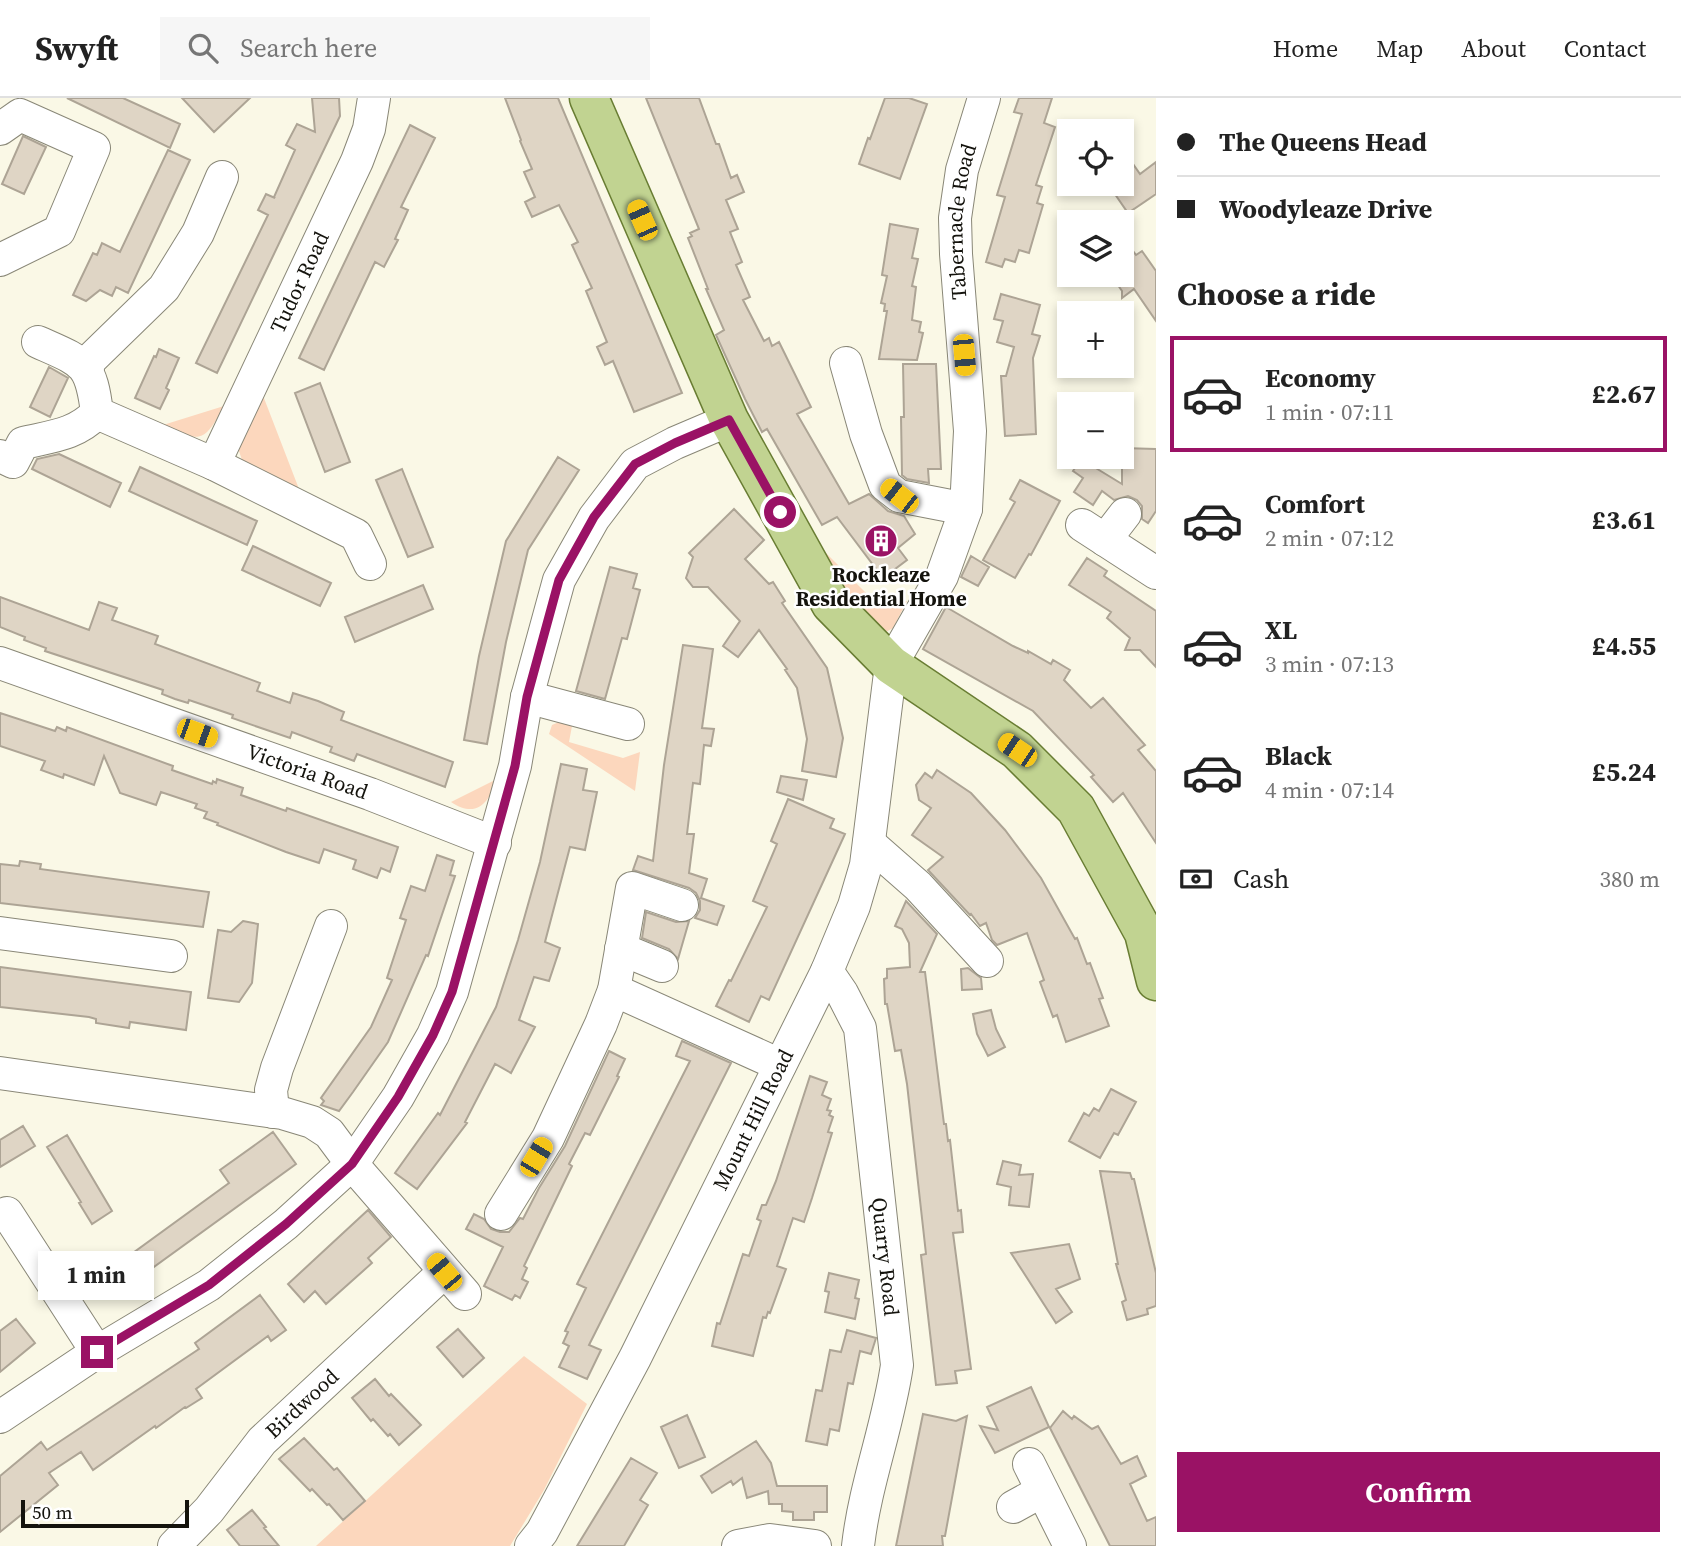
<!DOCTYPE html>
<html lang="en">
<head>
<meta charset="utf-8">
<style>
	body { margin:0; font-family:"Source Serif 4",serif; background:#f6f6f6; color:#222; height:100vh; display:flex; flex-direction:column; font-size:26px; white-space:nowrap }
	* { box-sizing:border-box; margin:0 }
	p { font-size:23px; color:#767676 }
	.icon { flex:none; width:38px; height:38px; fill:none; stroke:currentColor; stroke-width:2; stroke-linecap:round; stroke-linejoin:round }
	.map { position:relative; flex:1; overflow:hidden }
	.sheet { display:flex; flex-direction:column; background:#fff; width:525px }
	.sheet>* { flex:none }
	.hud { display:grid; align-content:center; height:154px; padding:0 21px; background:#fff }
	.controls { position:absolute; left:1057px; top:21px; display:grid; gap:14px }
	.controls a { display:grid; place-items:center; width:77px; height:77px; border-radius:0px; background:#fff; box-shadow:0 4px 10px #0003; font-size:35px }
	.scale { position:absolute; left:21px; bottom:18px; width:168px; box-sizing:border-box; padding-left:7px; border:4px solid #14130d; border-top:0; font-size:19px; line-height:24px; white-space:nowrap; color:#14130d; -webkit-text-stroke:5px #fff; paint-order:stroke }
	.end { position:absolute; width:32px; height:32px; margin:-16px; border:9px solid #9a1265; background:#fff; box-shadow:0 0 0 4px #fff }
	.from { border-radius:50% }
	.bubble { position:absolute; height:49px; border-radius:0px; background:#fff; box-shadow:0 4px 10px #0003; font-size:23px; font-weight:700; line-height:49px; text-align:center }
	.car { position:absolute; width:21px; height:42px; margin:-21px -10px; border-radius:9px; box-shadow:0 0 5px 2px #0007; background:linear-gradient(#f5c518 24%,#345 0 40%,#f5c518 0 76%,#345 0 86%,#f5c518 0) }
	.hud b { display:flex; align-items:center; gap:24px; height:66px; font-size:26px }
	.hud b+b { border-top:2px solid #e0e0e0 }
	.hud i { width:18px; height:18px; background:#222 }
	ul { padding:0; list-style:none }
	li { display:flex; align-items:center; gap:21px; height:116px; margin:0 14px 10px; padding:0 7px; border:4px solid transparent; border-radius:0px }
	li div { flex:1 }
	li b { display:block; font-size:26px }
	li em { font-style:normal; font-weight:700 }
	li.on { border-color:#9a1265 }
	li>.icon { width:63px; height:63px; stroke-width:1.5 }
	h2 { padding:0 21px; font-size:32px; line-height:84px }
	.pay { display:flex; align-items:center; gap:18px; height:77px; padding:0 21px; font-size:26px }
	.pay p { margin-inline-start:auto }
	.action { display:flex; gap:14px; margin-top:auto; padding:14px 21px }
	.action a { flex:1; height:80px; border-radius:0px; background:#9a1265; color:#fff; font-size:28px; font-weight:700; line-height:80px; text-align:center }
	header { display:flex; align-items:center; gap:42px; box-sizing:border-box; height:98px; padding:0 35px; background:#fff; border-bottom:2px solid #e0e0e0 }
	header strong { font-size:33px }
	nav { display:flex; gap:38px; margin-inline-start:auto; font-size:24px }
	.search { width:490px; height:63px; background:#f6f6f6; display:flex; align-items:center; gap:18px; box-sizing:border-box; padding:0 24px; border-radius:0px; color:#767676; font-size:26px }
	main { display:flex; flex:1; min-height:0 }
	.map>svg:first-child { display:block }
</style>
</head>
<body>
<header>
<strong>Swyft</strong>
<div class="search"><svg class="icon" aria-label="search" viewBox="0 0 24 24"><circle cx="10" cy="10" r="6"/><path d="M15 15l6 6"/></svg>Search here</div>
<nav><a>Home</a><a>Map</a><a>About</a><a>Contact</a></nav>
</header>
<main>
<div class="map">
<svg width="1156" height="1448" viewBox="0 0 1156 1448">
	<rect width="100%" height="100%" fill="#faf8e6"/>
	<path fill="#fcd7bd" d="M262,295L299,391L243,365L238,350Z
		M224,308C204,345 201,345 163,327Z
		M817,454L826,455L879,508L907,503L893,530L886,534L879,533L865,524Z
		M559,624L572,628L569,644L623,660L640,654L635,693L549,636L552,627Z
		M497,681C489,705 477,721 451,704Z
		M524,1258L587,1306L544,1392L510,1448H316Z"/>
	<path fill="#dfd5c5" stroke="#ada495" stroke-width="2" d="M67,0H123L180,26L170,50Z
		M182,0H250L214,34Z
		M312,0H339L340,18L217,275L196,265L268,117L258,112L266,96L275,100L274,99L295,52L286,47L297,26L315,34Z
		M505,0H558L682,295L634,314L613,263L605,267L597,249L607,244L586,193L592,190L572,147L578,144L559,107L532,119L525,104L535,99L524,74L532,71L520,43L521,42Z
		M646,0H699L716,46H719L731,80L737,77L744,94L726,102L738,131L730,134L742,164L736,167L750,199L743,202L764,243L769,240L772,248L779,244L811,309L797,316L849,406L869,396L888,413L904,418L915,436L898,450L907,462L883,480L837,419L822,427L767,331L762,334L745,301L716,237L724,232L706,191H708L688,140L692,138L690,135L699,131Z
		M885,0H909L927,6L900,81L859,66L868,40L870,41Z
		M1019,0H1052L1044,25L1055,29L1036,87L1042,89L1037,105L1043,107L1029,155L1019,152L1015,164L1005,161L1002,169L986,164L1005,99L997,97L1022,16L1014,14Z
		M410,27L435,40L401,109L408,112L395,141L398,142L384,169L375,164L324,272L299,260Z
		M23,38L46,49L24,96L2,86Z
		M168,52L190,62L128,195L116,189L112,198L100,192L86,203L73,197L93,155L97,157L102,145L120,154Z
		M1156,64V96L1128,115L1108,86H1122V75L1133,66L1140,76Z
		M890,126L918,131L912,160L918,161L912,188L916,189L912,222L921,224L919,234L923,235L917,262L879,261L887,213H884L885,206L881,205L887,178L882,177Z
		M1122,138L1136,157L1142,153L1156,173V223L1134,191L1122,200V193L1111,177H1122Z
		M1001,196L1040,207L1032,236L1040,238L1033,260L1036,336L1005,338L1001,278H1006L1014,249L997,244L1003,223L994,221Z
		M159,251L179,260L166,290L169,292L160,311L135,300L154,258L156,259Z
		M903,266H936L941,371H928L929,385L907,381L902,377L901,319H904Z
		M49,269L68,280L50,319L30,309Z
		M320,285L350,364L325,374L295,295Z
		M1122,350L1156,351V413L1148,425L1142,421V408L1137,402L1128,398L1114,402L1102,393L1093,407L1074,394L1083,380L1073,373L1081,361L1122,386Z
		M59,356L121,385L110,409L32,371L37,361Z
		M558,359L579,372L528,452L506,544L487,646L464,642L479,558L506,443Z
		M140,369L257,423L247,447L129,393Z
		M402,371L433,449L408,459L376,382Z
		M1020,382L1060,403L1031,457L1029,456L1015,480L983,462L1015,404L1010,401Z
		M734,411L764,442L745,461L769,486L773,484L785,503L782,505L827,570L843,640L836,679L802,673L807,641L797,590L785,572L787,571L759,532L738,559L723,548L740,523L708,489H693L686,480L693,459L689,455Z
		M253,448L331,485L320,508L242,472Z
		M971,458L989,469L978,488L961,479Z
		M1087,460L1107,473L1104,478L1156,513V569L1140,552H1125L1130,540L1107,520L1111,514L1069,487Z
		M610,469L637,476L633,490L640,492L627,541L622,540L605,601L576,593Z
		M423,487L433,511L355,544L345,519Z
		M0,499L89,532L99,504L117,510L112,522L158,538L155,546L260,585L257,593L290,605L293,595L318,603L344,614L341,622L453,664L445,689L357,656L354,663L330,654L332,649L292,634L290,640L232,620L233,617L189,602L188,605L175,601L162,596L163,592L45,553L46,550L24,542L25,539L0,529Z
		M946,509L1013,548L1028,555V553L1051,566L1053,562L1070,572L1064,582L1091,610L1103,600L1145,647L1138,652L1156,673V745L1123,695L1113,704L1091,679L1094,677L1033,613L923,551Z
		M683,547L713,551L702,630L714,631L711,648L704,647L700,686L693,685L687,736H694L689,775L707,781L701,800L724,808L717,827L695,820L700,812V803L696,795L689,790L633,772L638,758L653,763L664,667Z
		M0,615L55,633L57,629L66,633L67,629L173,668L172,672L212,686L213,683L216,685L217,681L243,690L241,697L286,713L287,710L398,749L390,774L381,770L377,780L353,771L356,762L324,751L319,765L286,754L217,727L218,725L204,720L207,714L195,710L197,706L161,694L156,707L120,695L104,658L94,687L64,676L63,680L41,672L45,663L0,648Z
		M561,666L587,671L583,692L597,694L585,752L570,749L545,844L560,850L549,883L534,879L519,922L535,929L511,975L495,966L465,1024L467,1025L417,1091L395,1075L438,1015L440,1017L496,909L518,842L540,764Z
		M937,672L971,695L1005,732L1041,780L1075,841L1077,840L1087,866L1090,865L1103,900L1099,901L1109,928L1066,944L1057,917L1053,919L1040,884L1044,882L1027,835L997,847L992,842L986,825L980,828L971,816L970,817L928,772L943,759L912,737L931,710L919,702L916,687L925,675L932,680Z
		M781,678L807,682L803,702L777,694Z
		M788,701L834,721L830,730L845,736L769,902L761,898L749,924L716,908L729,882L731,883L767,809L753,803L777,746L771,743Z
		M437,757L454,763L450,777L455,778L428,858L426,857L388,944L353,994L339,1013L321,1007L324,1003L321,1000L371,929L392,882L387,880L406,822L400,820L411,788L425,793Z
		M20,763L41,766L40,771L209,794L203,829L0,805V766L19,768Z
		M906,803L937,836L920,874H925L944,1026H946L948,1043L950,1042L958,1113L961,1112L963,1134L953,1135L971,1271L955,1273L957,1285L936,1287L921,1157L926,1156L907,986L901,952L895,953L887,906H885L884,881L887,880V871L910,869L909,845L902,831L895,828Z
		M646,814L676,824L689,823L678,861L669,851L642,840Z
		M243,823L258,826L252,885L239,904L208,900L218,832L231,834Z
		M0,869L191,894L186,932L130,924L129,930L96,925V921L89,919L0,909Z
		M968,870L981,880L982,891L962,892L961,871Z
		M991,912L996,931L1005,949L988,958L977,936L973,916Z
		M682,943L731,965L589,1247L601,1252L587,1281L559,1269L569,1248L563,1245L568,1234L565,1233L586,1190L577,1186L690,963L676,958Z
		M609,953L625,961L617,978L619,979L590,1037L585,1035L569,1066L572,1068L524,1168L527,1170L522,1181L528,1184L520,1200L515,1197L512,1202L484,1188L503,1149L466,1131L474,1116L484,1121L491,1131L500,1134H509L520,1120L523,1121L539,1090L565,1048Z
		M810,978L827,984L822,997L831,1001L827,1012L831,1013L829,1017L833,1019L828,1034L832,1035L812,1100L804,1124L793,1120L777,1168L786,1171L770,1215L768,1214L766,1220L763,1219L753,1258L712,1248L717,1225L720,1226L743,1156L749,1158L761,1123L757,1121L762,1107H766L776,1083Z
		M1111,991L1136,1004L1118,1037L1114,1035L1100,1060L1069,1043L1084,1015L1089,1018L1094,1010L1099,1013Z
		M23,1028L35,1048L0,1069V1042Z
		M273,1034L296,1066L118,1195L104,1176L229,1085L220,1072Z
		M67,1037L112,1113L92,1126L79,1105L81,1104L47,1049Z
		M1003,1063L1021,1067L1019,1077L1033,1076L1029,1109L1009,1107L1011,1089L997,1086Z
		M1100,1073L1130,1075L1132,1081H1134L1156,1175V1208L1147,1211L1148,1216L1127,1222L1122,1204L1126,1202L1116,1166H1118Z
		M368,1112L391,1139L368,1160L372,1165L326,1206L315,1193L304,1204L288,1186Z
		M1069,1146L1080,1181L1056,1191L1072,1214L1056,1225L1011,1155Z
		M829,1175L859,1182L855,1200L859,1201L855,1221L825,1214L829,1194L825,1193Z
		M260,1197L286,1232L271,1243L268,1238L196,1291L202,1300L186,1310L185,1309L156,1330L155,1328L93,1372L81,1354L49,1375L58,1387L0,1434V1378L41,1344L47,1352L199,1251L195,1245Z
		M16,1221L35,1245L0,1274V1233Z
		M458,1231L484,1260L463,1279L437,1249Z
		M847,1232L876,1240L871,1256L860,1253L853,1286L848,1285L839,1333L830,1331L827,1347L806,1343L816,1292L822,1293L830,1252L841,1254Z
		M375,1281L389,1298L391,1296L421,1327L399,1347L390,1336L388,1338L373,1321L371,1323L352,1300Z
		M1031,1289L1049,1329L995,1355L980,1328L998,1332L987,1309Z
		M1063,1313L1072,1321L1074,1318L1092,1331L1098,1328L1121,1366L1137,1358L1146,1378L1130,1386L1147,1423L1156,1419V1448H1110L1050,1330Z
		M923,1316L956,1323L967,1318L945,1438H942L943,1448H896Z
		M687,1317L705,1359L679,1370L661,1329Z
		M304,1340L334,1372L337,1370L365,1403L343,1422L329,1406L327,1407L312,1391L310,1393L279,1361Z
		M756,1343L771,1365L777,1388H827V1414H814V1422H793V1414L782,1413V1406H769L768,1393L747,1400L742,1380L733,1387L731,1383L712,1395L701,1378Z
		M631,1360L657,1375L640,1402L648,1407L624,1448H577Z
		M252,1412L266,1429L264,1430L279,1448H240L227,1432Z"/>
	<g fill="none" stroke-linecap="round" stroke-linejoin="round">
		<defs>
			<g id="minor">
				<path d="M0,31L20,17L94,50L59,133L0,162"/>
				<path d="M38,244C83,264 91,264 97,315L214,366L356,437L370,466"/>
				<path d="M846,265L866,336L885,387L899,398L966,411"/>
				<path d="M87,272L90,262L164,190L198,135L222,79"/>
				<path d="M0,358L13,364L23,345C53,338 75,337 97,315"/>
				<path id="s1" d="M214,366L357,63L369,31L374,0"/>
				<path d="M1082,427L1156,475"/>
				<path d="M1105,442L1125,416"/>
				<path id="s2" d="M0,565L370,696L495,745"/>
				<path d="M527,599L628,626"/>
				<path d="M869,745L918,788L987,863"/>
				<path d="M0,835L171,858"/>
				<path d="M621,851L662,868"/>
				<path id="s3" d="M827,873L842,895L860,930L897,1267C888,1329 865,1386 858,1448"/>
				<path d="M614,892L780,967"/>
				<path d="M0,975L282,1015L312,1024L329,1035L352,1066L465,1196"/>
				<path d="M273,1014L271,992L277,970L331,828"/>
				<path d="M7,1115L97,1254"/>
				<path d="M501,1116L548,1040L601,926L614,892L632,790L682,807"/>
				<path d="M0,1319L97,1254L209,1187L286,1126L352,1066L398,999L433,937L452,894L515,668L527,599L559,482L594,420L635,366L675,345L729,322"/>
				<path d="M1029,1366L1070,1448"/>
				<path d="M1013,1409L1042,1393"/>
				<path id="s4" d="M174,1448L209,1412L262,1343L444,1174"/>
				<path id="s5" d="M531,1448L542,1434L635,1260L827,873L854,808L866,767L891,567L942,478L966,411L970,333L956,156L955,120L962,72L984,0"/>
				<path d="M738,1448L770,1442L815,1448"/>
			</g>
			<path id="major" d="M589,0L729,322L831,506L891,567L1017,652L1076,711L1144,835L1156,883"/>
		</defs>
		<use href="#minor" stroke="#898777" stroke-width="34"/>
		<use href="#major" stroke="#697d33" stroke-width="41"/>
		<use href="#minor" stroke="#fff" stroke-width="32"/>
		<use href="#major" stroke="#c1d391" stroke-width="38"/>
	</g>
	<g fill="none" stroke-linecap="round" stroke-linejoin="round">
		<path stroke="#9a1265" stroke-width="9" d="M97,1254L209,1187L286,1126L352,1066L398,999L433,937L452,894L515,668L527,599L559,482L594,419L635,366L675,345L729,322L780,414"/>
	</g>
	<defs>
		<symbol id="building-disc" viewBox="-11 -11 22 22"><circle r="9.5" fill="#9a1265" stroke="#fff"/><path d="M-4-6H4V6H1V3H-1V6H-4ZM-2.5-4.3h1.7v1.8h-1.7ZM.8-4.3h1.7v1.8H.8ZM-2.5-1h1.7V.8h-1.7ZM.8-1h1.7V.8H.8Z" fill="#fff"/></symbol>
	</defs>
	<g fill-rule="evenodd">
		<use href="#building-disc" x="862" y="424" width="38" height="38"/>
	</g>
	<g text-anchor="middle" stroke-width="5" stroke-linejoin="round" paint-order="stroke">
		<g font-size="21" fill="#14130d" stroke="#fff">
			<text dy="7" stroke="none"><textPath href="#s5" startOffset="1424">Tabernacle Road</textPath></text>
			<text dy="7" stroke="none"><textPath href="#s1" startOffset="201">Tudor Road</textPath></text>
			<text dy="7" stroke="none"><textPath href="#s2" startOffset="326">Victoria Road</textPath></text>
			<text dy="7" stroke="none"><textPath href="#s5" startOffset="481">Mount Hill Road</textPath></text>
			<text dy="7" stroke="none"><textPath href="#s3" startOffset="296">Quarry Road</textPath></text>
			<text dy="7" stroke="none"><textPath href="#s4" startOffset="192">Birdwood</textPath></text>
		</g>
		<g font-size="21" font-weight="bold" fill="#14130d" stroke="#fff">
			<text x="881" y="484">Rockleaze<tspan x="881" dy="24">Residential Home</tspan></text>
		</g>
	</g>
</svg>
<div class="controls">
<a><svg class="icon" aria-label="locate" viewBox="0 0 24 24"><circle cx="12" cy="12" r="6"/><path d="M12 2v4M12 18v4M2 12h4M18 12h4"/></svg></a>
<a><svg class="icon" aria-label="layers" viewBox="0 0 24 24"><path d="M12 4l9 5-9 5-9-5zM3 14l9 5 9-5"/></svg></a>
<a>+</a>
<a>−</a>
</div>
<div class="scale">50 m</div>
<i class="end from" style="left:780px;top:414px"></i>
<i class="end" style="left:97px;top:1254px"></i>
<div class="bubble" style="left:38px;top:1153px;width:116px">1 min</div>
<i class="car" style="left:642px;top:122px;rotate:336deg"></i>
<i class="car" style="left:964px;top:257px;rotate:175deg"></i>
<i class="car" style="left:899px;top:398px;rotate:308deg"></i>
<i class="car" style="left:197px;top:635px;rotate:110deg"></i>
<i class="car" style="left:1017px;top:652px;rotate:304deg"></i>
<i class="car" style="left:536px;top:1059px;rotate:31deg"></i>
<i class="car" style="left:444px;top:1174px;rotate:320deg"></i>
</div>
<section class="sheet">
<div class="hud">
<b><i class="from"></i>The Queens Head</b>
<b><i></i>Woodyleaze Drive</b>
</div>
<h2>Choose a ride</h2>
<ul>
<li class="on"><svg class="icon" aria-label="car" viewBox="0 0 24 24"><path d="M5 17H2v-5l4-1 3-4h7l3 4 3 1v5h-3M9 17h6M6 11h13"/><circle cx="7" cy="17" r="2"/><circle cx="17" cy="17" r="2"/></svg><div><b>Economy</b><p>1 min · 07:11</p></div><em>£2.67</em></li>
<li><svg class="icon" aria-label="car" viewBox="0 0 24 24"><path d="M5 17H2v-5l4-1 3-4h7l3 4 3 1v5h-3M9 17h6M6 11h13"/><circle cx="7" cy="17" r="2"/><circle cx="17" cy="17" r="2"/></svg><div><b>Comfort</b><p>2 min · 07:12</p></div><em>£3.61</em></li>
<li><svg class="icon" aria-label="car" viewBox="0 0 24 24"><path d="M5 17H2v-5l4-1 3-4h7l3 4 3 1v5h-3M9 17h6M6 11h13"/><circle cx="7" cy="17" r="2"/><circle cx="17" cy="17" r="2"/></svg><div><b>XL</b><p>3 min · 07:13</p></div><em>£4.55</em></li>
<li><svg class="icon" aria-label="car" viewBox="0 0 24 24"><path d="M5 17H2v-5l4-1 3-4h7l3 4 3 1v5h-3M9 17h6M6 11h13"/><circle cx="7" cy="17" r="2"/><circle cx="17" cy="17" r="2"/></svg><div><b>Black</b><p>4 min · 07:14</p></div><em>£5.24</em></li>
</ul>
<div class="pay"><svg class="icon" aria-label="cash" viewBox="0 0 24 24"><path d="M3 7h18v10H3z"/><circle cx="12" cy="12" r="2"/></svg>Cash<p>380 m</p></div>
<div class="action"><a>Confirm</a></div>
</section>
</main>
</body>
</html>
